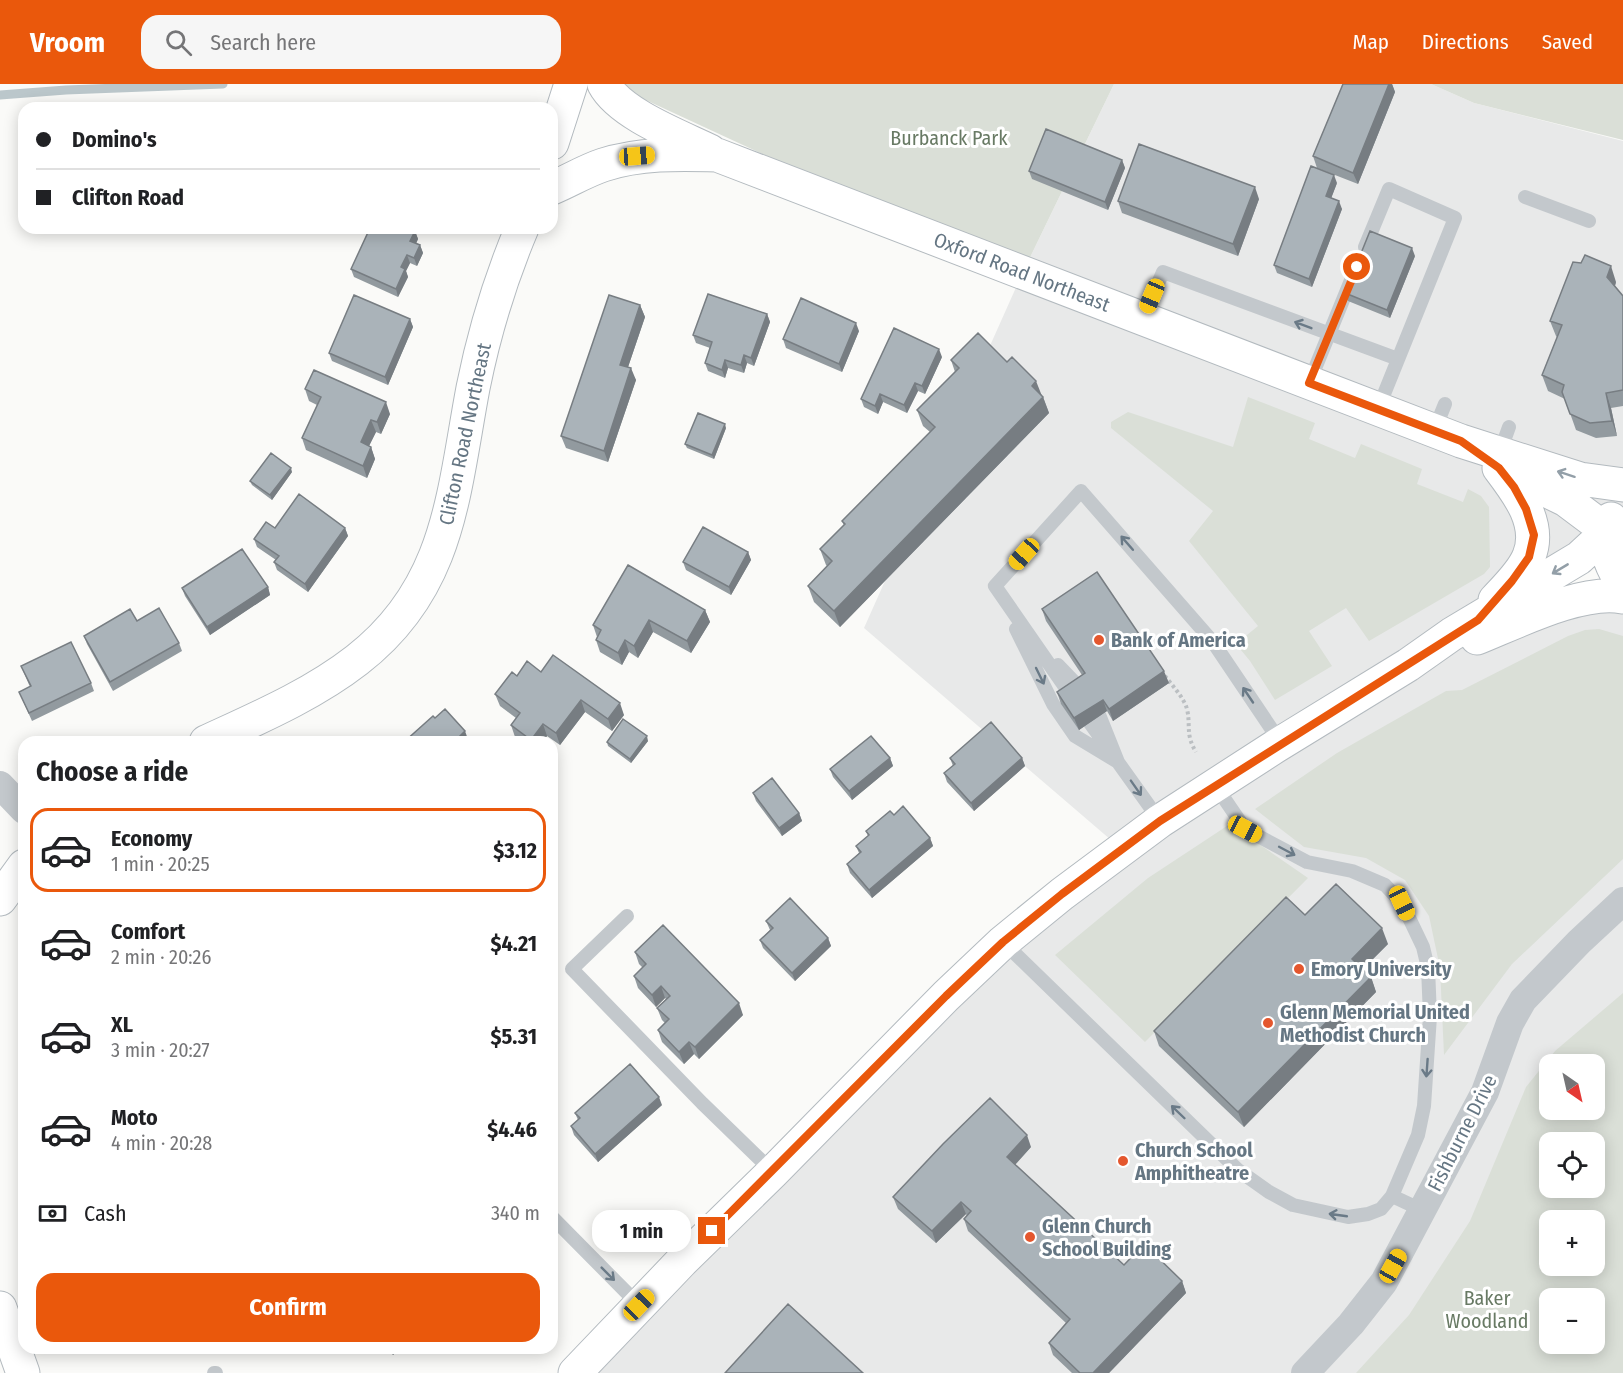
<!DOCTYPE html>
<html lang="en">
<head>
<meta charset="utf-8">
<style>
	body { margin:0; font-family:"Fira Sans Condensed",sans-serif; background:#f6f6f6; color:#202124; height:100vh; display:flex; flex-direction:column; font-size:22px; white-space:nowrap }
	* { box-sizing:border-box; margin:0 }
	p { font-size:20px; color:#757577 }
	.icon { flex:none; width:33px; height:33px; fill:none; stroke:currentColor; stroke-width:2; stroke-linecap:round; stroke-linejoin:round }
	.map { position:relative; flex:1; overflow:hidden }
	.panel { position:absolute; left:18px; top:652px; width:540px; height:618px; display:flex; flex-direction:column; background:#fff; border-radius:18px; box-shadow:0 3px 15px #0003 }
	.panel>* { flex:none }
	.top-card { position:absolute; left:18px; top:18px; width:540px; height:132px; border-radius:18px; box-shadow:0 3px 15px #0003; display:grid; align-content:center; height:132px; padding:0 18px; background:#fff }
	.needle { width:39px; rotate:146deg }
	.tools { position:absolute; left:1539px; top:970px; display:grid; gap:12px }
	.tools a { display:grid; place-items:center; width:66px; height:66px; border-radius:12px; background:#fff; box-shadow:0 3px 15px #0003; font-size:30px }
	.end { position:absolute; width:27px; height:27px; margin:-14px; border:8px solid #ea580c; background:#fff; box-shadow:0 0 0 3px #fff }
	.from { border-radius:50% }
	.bubble { position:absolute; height:42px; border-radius:18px; background:#fff; box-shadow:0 3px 15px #0003; font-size:20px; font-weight:700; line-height:42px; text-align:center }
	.car { position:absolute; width:18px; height:36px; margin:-18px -9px; border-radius:8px; box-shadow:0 0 4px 2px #0007; background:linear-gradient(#f5c518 24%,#345 0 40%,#f5c518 0 76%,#345 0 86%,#f5c518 0) }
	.top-card b { display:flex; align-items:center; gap:21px; height:57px; font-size:22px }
	.top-card b+b { border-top:2px solid #e0e0e0 }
	.top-card i { width:15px; height:15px; background:#202124 }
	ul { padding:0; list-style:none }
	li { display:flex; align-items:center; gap:18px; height:84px; margin:0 12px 9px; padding:0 6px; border:3px solid transparent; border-radius:18px }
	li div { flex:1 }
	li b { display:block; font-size:22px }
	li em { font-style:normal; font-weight:700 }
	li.current { border-color:#ea580c }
	li>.icon { width:54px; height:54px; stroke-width:1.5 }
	h2 { padding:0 18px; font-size:27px; line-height:72px }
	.pay { display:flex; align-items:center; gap:15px; height:66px; padding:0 18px; font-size:22px }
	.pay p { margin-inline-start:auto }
	.primary-button { display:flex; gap:12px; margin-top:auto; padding:12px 18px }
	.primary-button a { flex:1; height:69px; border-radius:18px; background:#ea580c; color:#fff; font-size:24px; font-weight:700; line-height:69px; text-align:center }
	header { display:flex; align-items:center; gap:36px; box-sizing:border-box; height:84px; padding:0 30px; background:#ea580c; color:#fff }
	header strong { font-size:28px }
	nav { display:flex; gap:33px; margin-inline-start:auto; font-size:21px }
	.search { width:420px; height:54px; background:#f6f6f6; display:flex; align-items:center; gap:15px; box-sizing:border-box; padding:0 21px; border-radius:18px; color:#757577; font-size:22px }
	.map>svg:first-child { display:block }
</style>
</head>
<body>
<header>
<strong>Vroom</strong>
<div class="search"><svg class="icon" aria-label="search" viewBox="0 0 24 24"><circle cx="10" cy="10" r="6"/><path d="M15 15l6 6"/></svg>Search here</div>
<nav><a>Map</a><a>Directions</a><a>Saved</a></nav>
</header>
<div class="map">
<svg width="1623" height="1289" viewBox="0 0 1623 1289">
	<rect width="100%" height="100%" fill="#fafaf8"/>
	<path fill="#e8e9e9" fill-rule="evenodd" d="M1114,0H1431L1474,19L1623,57V433L1111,756L864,544L1022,190Z
		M1623,513V1289H575L1003,858L1408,581L1573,516ZM1550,981H1594V1026H1550ZM1550,1059H1594V1104H1550ZM1550,1137H1594V1182H1550ZM1550,1215H1594V1260H1550Z"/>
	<path fill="#dadfd7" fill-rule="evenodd" d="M625,0H1114L1022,190L637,12Z
		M1431,0H1623V56L1474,19Z
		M1248,313L1315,339L1309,355L1355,374L1361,360L1422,385L1417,400L1463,418L1468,405L1481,412L1489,423L1490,483L1484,490L1369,557L1346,524L1309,547L1332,582L1275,616L1250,577L1236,560L1258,542L1189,457L1213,427L1111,344V338L1128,328L1233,363Z
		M1599,545L1623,552V775L1512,880L1444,971L1440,884L1429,832L1405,796L1366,774L1304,763L1255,725L1337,669L1446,607L1462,606L1568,552L1585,546Z
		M1230,740L1308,794L1145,958L1055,871L1148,794Z
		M1623,909V1289H1356L1409,1231L1470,1137L1526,1003L1555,967ZM1550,981H1594V1026H1550ZM1550,1059H1594V1104H1550ZM1550,1137H1594V1182H1550ZM1550,1215H1594V1260H1550Z"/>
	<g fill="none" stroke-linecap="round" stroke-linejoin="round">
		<path stroke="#bbc7cb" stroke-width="9" d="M0,11L66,6L223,0"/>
		<defs>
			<path id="secondary" d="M604,0C620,30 679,52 710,67
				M552,59L571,0
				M552,104C569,97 585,87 603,81C640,69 678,70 717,71L1461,357L1580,395L1623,401
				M1515,391L1566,416L1606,446
				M1611,435C1601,459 1609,480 1623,500
				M1495,516C1507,503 1523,488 1529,472C1542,440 1518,409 1499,384
				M1477,554C1517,538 1582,505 1623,513
				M206,658C258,634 312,611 357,576C450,504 453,410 473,304C484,249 500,196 522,144
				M0,815L24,782
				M0,1224L23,1289
				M575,1289L682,1177L773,1088L946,912L1003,858L1062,810L1160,737L1276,662L1408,581L1452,550L1579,474L1606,449"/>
		</defs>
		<use href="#secondary" stroke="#b3babf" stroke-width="35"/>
		<path stroke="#bbbfc2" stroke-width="4" stroke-dasharray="3 3" stroke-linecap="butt" d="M1165,592C1172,601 1184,614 1187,625C1191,642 1185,650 1196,668"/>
		<path stroke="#c3c8cc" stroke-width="14" d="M1525,113L1589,137
			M1365,163L1389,105L1455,134L1378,325
			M1143,234L1163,188L1398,275
			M1309,299L1352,194
			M1434,347L1445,320
			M1500,368L1509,343
			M1016,545L1053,620L1075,652L1118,678
			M1058,581L1082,606L1100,633L1118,678
			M1072,613L995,502L1081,407L1213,558L1281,659
			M1090,639L1160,737
			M627,832L572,885L702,1019L773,1088
			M1003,858L1238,1086L1269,1108L1293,1121L1348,1133L1368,1130L1381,1125L1392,1112L1418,1051L1424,1022L1430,932L1428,884L1423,863L1402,819L1385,801L1352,787L1307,778L1245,745L1215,701
			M1392,1112L1422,1126
			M552,1133L639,1221
			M214,1289H216"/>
		<path stroke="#c3c8cc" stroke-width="28" d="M0,701L24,726
			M1305,1289L1351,1240L1384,1198L1485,1008L1510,939L1523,916L1579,858L1623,817"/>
		<use href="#secondary" stroke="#fff" stroke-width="33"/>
	</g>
	<path fill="#929a9f" d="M1343,0H1392L1395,8L1358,100L1317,84L1313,72Z
		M1122,76L1125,84L1108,126L1032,95L1029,87Z
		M1337,99L1331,114L1342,125L1312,203L1277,189L1274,181Z
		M1259,115L1238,172L1122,129L1118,117Z
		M415,147L418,155L416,160L420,161L423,169L417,182L410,179L406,187L408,193L398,213L354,193L351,185Z
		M1415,172L1390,234L1348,217L1345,209Z
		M1616,198L1615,202L1623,212V322L1611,324L1617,352L1596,354L1576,346L1565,315L1548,307L1542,291L1557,253L1556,252L1550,237Z
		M640,221L645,233L628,283L636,296L608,378L566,364L561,352Z
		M767,230L770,238L754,282L747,279L744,289L728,284L725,294L708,287L705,279L710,264L696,259L693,251Z
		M410,235L413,243L388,301L332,277L329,269Z
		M859,247L842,288L786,264L783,255Z
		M942,273L925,310L918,307L907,329L883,318L878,330L864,323L861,315Z
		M951,276L1042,312L1043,313L1049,329L840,543L814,518L808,502L827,482L826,481L820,465L844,442L842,437L930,348L923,342L917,326L955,288Z
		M305,305L390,330L381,350L376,348L369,362L371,363L375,375L367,394L306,366L302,354L317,321L309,317Z
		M726,344L714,375L687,364L685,360Z
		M292,388L272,416L252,401L250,397Z
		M345,444L348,452L308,508L277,486L274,478L276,476L257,463L254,455Z
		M748,468L751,476L731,511L686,486L683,478Z
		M268,503L270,511L210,551L185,512L182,504Z
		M1042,525L1169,599L1113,637L1107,627L1079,646L1061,620L1057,608L1082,591L1046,537Z
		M705,526L710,538L691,569L653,548L638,574L629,568L622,581L600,568L596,556L597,553L593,541Z
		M137,537L179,559L182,567L113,607L87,560L84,552Z
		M21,582L91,599L94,607L32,637L19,608L30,603Z
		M541,588L624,631L612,647L585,628L560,661L547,652L542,658H523L515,653L511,641L516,634L500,622L495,610L517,592Z
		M648,657L631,679L608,662L607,658Z
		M890,674L893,682L852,716L833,693L830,685Z
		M950,674H1022L1025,682L974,727L947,698L944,689L953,682Z
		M753,709L799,729L802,737L782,752L756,717Z
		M894,731L930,754L933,762L872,814L850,789L847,780L859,769L856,762L868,752L866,747Z
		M1305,831L1388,860L1363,885L1371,893L1376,908L1244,1043L1159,962L1154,947Z
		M766,837L828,854L831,862L795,897L763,864L760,856L770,846Z
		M635,868L743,931L699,975L694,970L684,980L662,958L658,946L665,939L662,936L657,924L666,915L665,914L656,923L638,904L634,892L643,884L639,880Z
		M662,1021L598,1078L574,1051L571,1042L578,1036L575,1029Z
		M1031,1063L1015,1081L1124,1181L1182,1197L1186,1209L1109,1289H1072L1053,1271L1049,1259L1066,1239L968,1147L964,1135L967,1132L966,1130L936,1159L898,1125L893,1113Z
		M387,1264H399L393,1271Z"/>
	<path fill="#777d82" d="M1389,0H1392L1395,8L1358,100L1353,89Z
		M1122,76L1125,84L1108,126L1105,118Z
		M1334,91L1337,99L1329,120L1326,112Z
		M1255,103L1259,115L1238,172L1233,160Z
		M1339,117L1342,125L1312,203L1309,195Z
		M415,147L418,155L413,165L410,157Z
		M420,161L423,169L417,182L414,174Z
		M1412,164L1415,172L1390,234L1387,226Z
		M407,171L410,179L406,187L408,193L398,213L396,205L401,183Z
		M1611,182L1616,198L1613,208L1607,193Z
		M640,221L645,233L625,292L620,281Z
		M767,230L770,238L754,282L751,274Z
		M410,235L413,243L388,301L385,293Z
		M856,239L859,247L842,288L839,280Z
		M939,265L942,273L925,310L922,302Z
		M744,271L747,279L744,289L741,281Z
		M725,276L728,284L725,294L722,286Z
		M631,284L636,296L608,378L604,367Z
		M1036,297L1042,312L1032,302Z
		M915,299L918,307L907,329L904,321Z
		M1606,309L1611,324L1617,352L1612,337Z
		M880,310L883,318L878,330L875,322Z
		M1043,313L1049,329L840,543L834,527Z
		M386,318L390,330L381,350L377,338Z
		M371,336L376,348L365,370L361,358Z
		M725,340L726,344L714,375L712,371Z
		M371,363L375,375L367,394L363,382Z
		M291,384L292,388L272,416L270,411Z
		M345,444L348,452L308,508L305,500Z
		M748,468L751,476L731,511L729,503Z
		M268,503L270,511L210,551L207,543Z
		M705,526L710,538L691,569L687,557Z
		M649,536L653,548L638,574L634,562Z
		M625,556L629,568L622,581L618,569Z
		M1164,587L1169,599L1113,637L1109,625Z
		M581,616L585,628L560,661L556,649Z
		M1103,616L1107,627L1079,646L1074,634Z
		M620,619L624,631L612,647L608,635Z
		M543,640L547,652L542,658H532L531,656Z
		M465,647L469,658H458L457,655Z
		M647,652L648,657L631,679L630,675Z
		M890,674L893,682L852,716L849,707Z
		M1022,674L1025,682L974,727L971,719Z
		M799,729L802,737L782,752L779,744Z
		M930,754L933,762L872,814L869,806Z
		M1382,844L1388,860L1357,891L1352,875Z
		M828,854L831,862L795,897L792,889Z
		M1371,893L1376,908L1244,1043L1238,1028Z
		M661,902L665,914L656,923L652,911Z
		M739,919L743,931L699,975L695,963Z
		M689,958L694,970L684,980L679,968Z
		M659,1013L662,1021L598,1078L595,1070Z
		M1027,1051L1031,1063L1011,1085L1007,1073Z
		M961,1118L966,1130L936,1159L932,1147Z
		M1182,1197L1186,1209L1109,1289H1093Z
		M391,1264H399L393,1271Z"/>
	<path fill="#aab3b9" stroke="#777d82" stroke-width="1.5" d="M1343,0H1389L1353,89L1313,72Z
		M1046,45L1122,76L1105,118L1029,87Z
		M1139,60L1255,103L1233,160L1118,117Z
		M1311,82L1334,91L1326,112L1339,117L1309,195L1274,181Z
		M370,144H409L415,147L410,157L420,161L414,174L407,171L401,183L405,185L396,205L351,185Z
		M1370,147L1412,164L1387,226L1345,209Z
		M1585,171L1611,182L1607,193L1623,212V306L1606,309L1612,337L1590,339L1570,330L1562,308L1564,301L1542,291L1562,241L1550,237L1573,178L1581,179Z
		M708,210L767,230L751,274L744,271L741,281L725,276L722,286L705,279L712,258L693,251Z
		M354,211L410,235L385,293L329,269Z
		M609,211L640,221L620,281L631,284L604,367L561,352Z
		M801,214L856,239L839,280L783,255Z
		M894,244L939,265L922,302L915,299L904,321L880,310L875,322L861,315Z
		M978,249L1007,278L1012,273L1036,297L1032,302L1043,313L834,527L808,502L832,477L820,465L845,440L842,437L935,343L917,326L959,284L951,276Z
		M314,286L386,318L377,338L371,336L361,358L371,363L363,382L302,354L321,313L305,305Z
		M698,329L725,340L712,371L685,360Z
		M271,369L291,384L270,411L250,397Z
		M299,410L345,444L305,500L274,478L279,472L254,455L266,438L275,444Z
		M703,443L748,468L729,503L683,478Z
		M242,465L268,503L207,543L182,504Z
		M628,481L705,526L687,557L649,536L634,562L625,556L618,569L596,556L601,546L593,541Z
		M1097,488L1164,587L1109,625L1103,616L1074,634L1057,608L1085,589L1042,525Z
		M159,524L179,559L110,598L84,552L130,525L137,537Z
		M71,558L91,599L29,629L19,608L31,602L21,582Z
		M553,571L620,619L608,635L581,616L556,649L543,640L531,656L511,641L520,629L495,610L512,588L517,592L527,577L541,588Z
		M445,625L465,647L457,655L460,658H404L433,632L435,634Z
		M623,635L647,652L630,675L607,658Z
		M991,638L1022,674L971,719L944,689L955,680L950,674Z
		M871,652L890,674L849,707L830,685Z
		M772,694L799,729L779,744L753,709Z
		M903,722L930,754L869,806L847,780L861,768L856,762L869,751L866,747L890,727L894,731Z
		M1336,800L1382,844L1352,875L1371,893L1238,1028L1154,947L1286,813L1305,831Z
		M790,814L828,854L792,889L760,856L773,844L766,837Z
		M663,841L739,919L695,963L689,958L679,968L658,946L669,935L657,924L670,912L661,902L652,911L634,892L646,880L635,868Z
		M630,980L659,1013L595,1070L571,1042L580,1034L575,1029Z
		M990,1014L1027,1051L1007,1073L1124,1181L1144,1160L1182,1197L1093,1289H1080L1049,1259L1070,1235L964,1135L971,1127L961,1118L932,1147L893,1113L943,1060Z
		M788,1220L863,1289H725Z"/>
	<defs><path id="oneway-shaft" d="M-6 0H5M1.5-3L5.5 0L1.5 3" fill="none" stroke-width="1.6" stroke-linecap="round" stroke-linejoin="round" transform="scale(1.5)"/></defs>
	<g stroke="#6a7a87">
		<use href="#oneway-shaft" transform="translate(1303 241) rotate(-159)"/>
		<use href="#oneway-shaft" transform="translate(1127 459) rotate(-131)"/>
		<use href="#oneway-shaft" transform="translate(1040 592) rotate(64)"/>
		<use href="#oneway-shaft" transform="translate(1248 611) rotate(-124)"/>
		<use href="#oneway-shaft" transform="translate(1136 704) rotate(55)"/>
		<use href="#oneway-shaft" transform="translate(1287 767) rotate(28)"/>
		<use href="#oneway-shaft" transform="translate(1427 984) rotate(94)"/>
		<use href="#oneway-shaft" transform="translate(1178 1028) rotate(-136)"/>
		<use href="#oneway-shaft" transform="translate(1338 1131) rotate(-172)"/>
		<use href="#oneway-shaft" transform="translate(608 1190) rotate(45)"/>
	</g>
	<g stroke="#939fa8">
		<use href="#oneway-shaft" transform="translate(1566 390) rotate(-162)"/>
		<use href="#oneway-shaft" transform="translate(1560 485) rotate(149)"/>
	</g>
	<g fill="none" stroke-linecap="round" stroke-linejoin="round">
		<path stroke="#ea580c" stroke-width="8" d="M712,1147L946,912L1003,858L1062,810L1160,737L1478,536L1512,497L1529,473L1534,451L1526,425L1514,403L1499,384L1461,357L1309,299L1357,183"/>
	</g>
	<g fill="#e4572e" stroke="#fff" stroke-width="2">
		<circle cx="1099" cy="556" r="6"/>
		<circle cx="1299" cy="885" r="6"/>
		<circle cx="1268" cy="939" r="6"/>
		<circle cx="1123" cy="1077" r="6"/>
		<circle cx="1030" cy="1153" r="6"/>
	</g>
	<g text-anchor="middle" stroke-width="6" stroke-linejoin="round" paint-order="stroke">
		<g font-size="20" fill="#687a64" stroke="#fff">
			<text x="949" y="61">Burbanck Park</text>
			<text x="1487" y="1221">Baker<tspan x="1487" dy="23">Woodland</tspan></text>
		</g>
		<g font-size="20" fill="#657683" stroke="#fff">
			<text transform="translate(1022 188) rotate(21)" y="7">Oxford Road Northeast</text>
			<text transform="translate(465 350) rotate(-78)" y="7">Clifton Road Northeast</text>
			<text transform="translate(1462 1049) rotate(-63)" y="7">Fishburne Drive</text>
		</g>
		<g font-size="20" font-weight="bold" fill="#657683" stroke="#fff" text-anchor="start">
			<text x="1111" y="563">Bank of America</text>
			<text x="1311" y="892">Emory University</text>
			<text x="1280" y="935">Glenn Memorial United<tspan x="1280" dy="23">Methodist Church</tspan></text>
			<text x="1135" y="1073">Church School<tspan x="1135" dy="23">Amphitheatre</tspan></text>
			<text x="1042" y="1149">Glenn Church<tspan x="1042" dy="23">School Building</tspan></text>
		</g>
	</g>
</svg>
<div class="tools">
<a><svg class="needle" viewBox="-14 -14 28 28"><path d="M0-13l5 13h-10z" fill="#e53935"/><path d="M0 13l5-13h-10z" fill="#757577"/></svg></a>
<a><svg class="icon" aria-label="locate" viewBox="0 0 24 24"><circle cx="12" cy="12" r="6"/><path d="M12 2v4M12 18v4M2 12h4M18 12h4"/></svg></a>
<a>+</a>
<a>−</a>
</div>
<i class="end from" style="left:1357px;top:183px"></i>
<i class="end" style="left:712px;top:1147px"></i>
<div class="bubble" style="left:592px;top:1126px;width:99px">1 min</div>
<i class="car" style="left:637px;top:72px;rotate:86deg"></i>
<i class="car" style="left:1152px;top:212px;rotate:203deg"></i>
<i class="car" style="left:1024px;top:470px;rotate:222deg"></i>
<i class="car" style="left:1245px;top:745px;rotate:118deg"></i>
<i class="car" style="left:1402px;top:819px;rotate:155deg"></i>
<i class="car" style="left:1393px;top:1182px;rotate:29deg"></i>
<i class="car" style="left:639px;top:1221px;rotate:44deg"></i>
<div class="top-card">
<b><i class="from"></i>Domino's</b>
<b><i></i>Clifton Road</b>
</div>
<section class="panel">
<h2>Choose a ride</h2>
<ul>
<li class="current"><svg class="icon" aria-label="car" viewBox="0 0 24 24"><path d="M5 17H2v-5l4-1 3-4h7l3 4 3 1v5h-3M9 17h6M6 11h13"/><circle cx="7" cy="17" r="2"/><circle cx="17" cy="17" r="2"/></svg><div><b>Economy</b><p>1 min · 20:25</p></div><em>$3.12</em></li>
<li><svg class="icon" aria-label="car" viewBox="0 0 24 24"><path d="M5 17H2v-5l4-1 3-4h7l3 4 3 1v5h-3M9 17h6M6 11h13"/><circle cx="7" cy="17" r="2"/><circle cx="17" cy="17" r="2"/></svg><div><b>Comfort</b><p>2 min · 20:26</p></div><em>$4.21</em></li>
<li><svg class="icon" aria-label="car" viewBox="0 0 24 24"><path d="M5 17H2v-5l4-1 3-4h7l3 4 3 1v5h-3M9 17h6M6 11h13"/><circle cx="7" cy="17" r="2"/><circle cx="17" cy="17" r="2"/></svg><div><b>XL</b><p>3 min · 20:27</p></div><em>$5.31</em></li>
<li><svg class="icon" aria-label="car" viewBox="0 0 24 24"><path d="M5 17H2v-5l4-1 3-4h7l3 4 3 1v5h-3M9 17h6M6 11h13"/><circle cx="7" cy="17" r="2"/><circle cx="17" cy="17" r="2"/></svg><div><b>Moto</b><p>4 min · 20:28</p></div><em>$4.46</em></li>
</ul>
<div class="pay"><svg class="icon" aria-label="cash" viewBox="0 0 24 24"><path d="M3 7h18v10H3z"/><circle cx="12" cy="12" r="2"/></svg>Cash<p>340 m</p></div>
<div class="primary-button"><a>Confirm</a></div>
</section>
</div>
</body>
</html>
